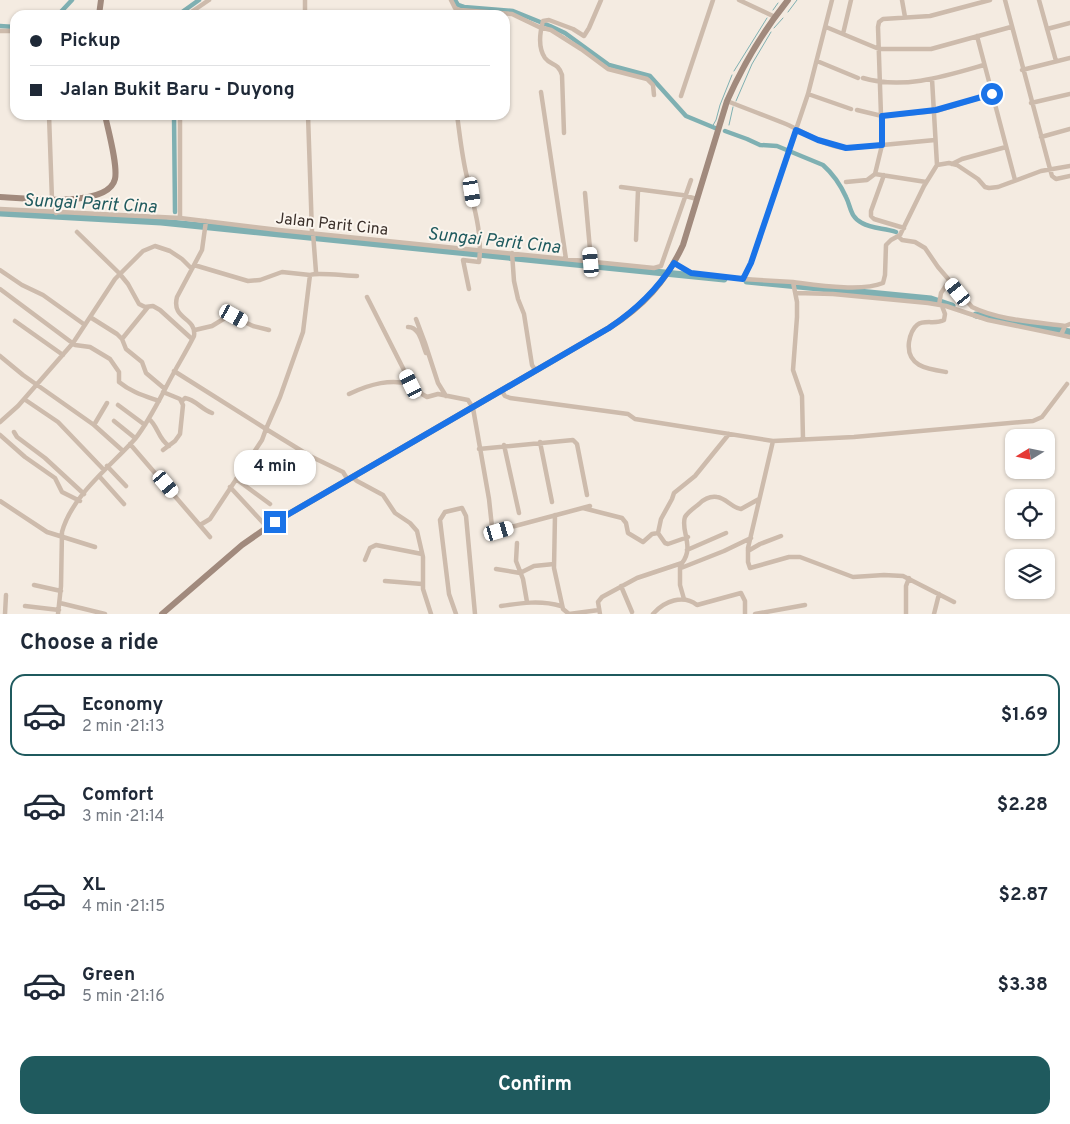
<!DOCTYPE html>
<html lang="en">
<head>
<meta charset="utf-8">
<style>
	body { margin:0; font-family:Overpass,sans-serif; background:#f6f6f7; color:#1f2937; height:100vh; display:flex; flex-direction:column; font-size:19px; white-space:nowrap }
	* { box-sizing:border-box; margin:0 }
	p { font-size:16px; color:#747a83 }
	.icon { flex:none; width:28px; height:28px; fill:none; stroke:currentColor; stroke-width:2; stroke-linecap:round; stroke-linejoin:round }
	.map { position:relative; height:614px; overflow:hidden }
	.details { display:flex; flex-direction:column; background:#fff; flex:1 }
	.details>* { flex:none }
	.hud { position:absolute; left:10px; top:10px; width:500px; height:110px; border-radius:15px; box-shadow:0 1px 4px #0004; display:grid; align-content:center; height:110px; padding:0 20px; background:#fff }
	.needle { width:32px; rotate:260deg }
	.controls { position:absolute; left:1005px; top:429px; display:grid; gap:10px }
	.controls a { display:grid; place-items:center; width:50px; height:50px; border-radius:10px; background:#fff; box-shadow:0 1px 4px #0004; font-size:25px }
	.end { position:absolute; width:22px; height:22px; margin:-11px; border:6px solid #1a73e8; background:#fff; box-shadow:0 0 0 2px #fff }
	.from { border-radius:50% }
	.bubble { position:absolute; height:35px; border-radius:15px; background:#fff; box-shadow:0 1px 4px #0004; font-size:16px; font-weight:700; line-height:35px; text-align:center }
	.car { position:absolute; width:15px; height:30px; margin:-15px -8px; border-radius:6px; box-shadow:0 0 4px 1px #0007; background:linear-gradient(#fff 24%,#345 0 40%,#fff 0 76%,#345 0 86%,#fff 0) }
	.hud b { display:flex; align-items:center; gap:18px; height:48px; font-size:19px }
	.hud b+b { border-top:1px solid #e0e1e3 }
	.hud i { width:12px; height:12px; background:#1f2937 }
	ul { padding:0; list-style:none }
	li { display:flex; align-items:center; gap:15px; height:82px; margin:0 10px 8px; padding:0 10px; border:2px solid transparent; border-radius:15px }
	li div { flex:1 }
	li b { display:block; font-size:19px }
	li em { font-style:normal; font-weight:700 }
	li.selected { border-color:#1f5a5e }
	li>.icon { width:45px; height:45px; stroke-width:1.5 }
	h2 { padding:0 20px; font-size:22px; line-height:60px }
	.primary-button { display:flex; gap:10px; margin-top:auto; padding:10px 20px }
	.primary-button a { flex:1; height:58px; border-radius:15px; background:#1f5a5e; color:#fff; font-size:20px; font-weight:700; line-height:58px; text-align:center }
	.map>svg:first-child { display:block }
</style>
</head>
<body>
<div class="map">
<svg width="1070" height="614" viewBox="0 0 1070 614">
	<rect width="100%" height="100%" fill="#f4ebe1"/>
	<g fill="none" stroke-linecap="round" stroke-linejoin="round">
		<path stroke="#7fb0b2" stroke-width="1" d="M773,10L778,3
			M788,12L797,0
			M774,28L783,18
			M734,71L767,18
			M736,101L752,64L771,32
			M729,125L733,107
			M712,127L716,120L720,105L732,75"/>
		<path stroke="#7fb0b2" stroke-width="4.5" d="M455,0L458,5L464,7L513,11L550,26L565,33L609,65L650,76L686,116L715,128
			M58,15L72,0
			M178,15L199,0
			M0,26L15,27
			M174,115L175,212
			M725,131L747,139L760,145L777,146L823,165C832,173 841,186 846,197C851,207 850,217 862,223C872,229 885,228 896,232"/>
		<path stroke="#7fb0b2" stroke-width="7" d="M0,213L161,222L724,279
			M747,281L931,299L952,306
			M976,315L1070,332"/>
		<path stroke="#cdbbac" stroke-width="4.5" d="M305,0V15
			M451,0L455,8L460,10L512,14L539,27L551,30L581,49L608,69L647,79L653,85L654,95
			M739,0L775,17
			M902,0L905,17
			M1005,0L1050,169L1052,176L1056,179L1070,176
			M1039,0L1056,61
			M187,15L209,0
			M826,27L879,49H931L1011,27
			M1047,29L1070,23
			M0,31H15
			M843,34L851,0
			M977,36L1015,180
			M817,61L858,78
			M1022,70L1070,58
			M863,78C903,90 946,76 984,65
			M932,79L937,165
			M541,92L566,259
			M808,94L851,109
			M681,96L713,0
			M727,101C747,109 766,116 786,124C807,133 828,149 851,148L935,140
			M1031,103L1070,94
			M857,110L882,116L936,111L992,94
			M49,115L52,200L56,213
			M308,115L312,233
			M457,115C460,136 462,157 467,177C473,204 483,234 479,262L463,260L469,289
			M564,133L562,75C558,62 551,66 545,58C538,48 540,32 543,21L549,20L573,29L584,36L589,28L601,0
			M1041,137L1070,129
			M952,164L962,159L1006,147
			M875,174L926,182
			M884,175L871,211V216L874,219L904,228
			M846,182L867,180L875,174L882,145L878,27L879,22L883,19L930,16L990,0
			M621,187L682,195L697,199
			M585,193L591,261
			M0,209L180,218L279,230L654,268L661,266L691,180
			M180,218V115
			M77,232L119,273L128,284L139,304L145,307L153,306L160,310L192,339
			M313,233L316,272
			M899,237L902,240L915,242L925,248L938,267L972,307C998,320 1036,322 1065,326
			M636,240L638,190
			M512,253L514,281L518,299L524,314L532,365L536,371
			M674,263L691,273L743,279L793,282L797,302V317L793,370L802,396L803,439
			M194,265L248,281L260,280L282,272L310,275
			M0,270L22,285L43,295L85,325
			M743,279L751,263L808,94L832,0
			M793,282C817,285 861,292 883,283L885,275L886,245L891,240L900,235L924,186L937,165L949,163L957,165L978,179L985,187L989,188L998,187L1041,171L1070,166
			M0,289L75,345L90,347L110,359L119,372V382C131,392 145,396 159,401
			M796,293L833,294L928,303L946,306L988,320L1061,335L1065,326L1070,324
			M367,297L411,384
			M939,305L941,293L949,281
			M942,306L945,314L944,320C935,325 925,319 917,325C912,329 910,336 909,342C906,366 927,369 946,372
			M90,317L117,334L122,339L126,349L142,362L146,373L165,389
			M416,319L425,343L438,383L446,396
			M15,321L63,355
			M408,327C420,327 422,344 426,353
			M195,330L212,326L230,315L253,326L269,330
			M1061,335L1070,337
			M122,339L148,307
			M0,356L23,375L94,425L123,451
			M174,371L266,429L262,440L210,519L200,525
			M501,390L505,396L510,398L628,414L635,419L773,441L854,437L1033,421L1042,417L1067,384
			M349,394C370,384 391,378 414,385L422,394L427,397L438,394L468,400L473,408L489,499L492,527L496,531L590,506
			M24,399L58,422L104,470
			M182,401L185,398C196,400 201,409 212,413
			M118,405L145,425
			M149,419C158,426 158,439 169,446
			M114,421L135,438
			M0,422L18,406L73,343L115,279L143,251L155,246L170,251L182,259L192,269
			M94,425L107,403
			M14,432L17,437L45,458L84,494
			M0,435L25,457L55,478L62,492L80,501
			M773,441L748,548V562L750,568L789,557H800L853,577L884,575L903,576L954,602
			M540,442L552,502
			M130,444L210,537
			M504,445L519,513
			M479,449L573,440L577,444L587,495
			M163,450L175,441L180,434L183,405L180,399L163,392
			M107,466L126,486
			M99,476L124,504
			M352,477L357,481L383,495L395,513L410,523L417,531L423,557V589L431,614
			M236,479L270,504
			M348,480L343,472L310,456L266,429L280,397L303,332L310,275C317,272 346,276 357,276
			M230,487L267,527
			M0,501L47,532L95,547
			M583,508L622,518L626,523L628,533L643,542L652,534L658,533L665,543L668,544L688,537
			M555,515L554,568L563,609L569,614L599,610
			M658,533L661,519L672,499L674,493L695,476L729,434
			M517,543L516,561L523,579L527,602
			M687,550L726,533
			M748,551L760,544L781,536
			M365,560L370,548L376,545L422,554
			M680,566V585L684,599
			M681,568L724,551L751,538
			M496,569L520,573L534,566L554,564
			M385,581L422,584
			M34,585L61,591
			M621,586L632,612
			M60,603L105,614
			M25,606L59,610
			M501,606C521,603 541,600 561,606
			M5,614L6,595
			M58,614L61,586L62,532C72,495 111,466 135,439C150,420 160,398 172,376C179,363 187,350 194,336C197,317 171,320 177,297L202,250L206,221
			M456,614L449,594L440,520L445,512L462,508L466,516L475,614
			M600,614L598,602L602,597L637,578L682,563C695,547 680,530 685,517C688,512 695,507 699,504C704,499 710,496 717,497C726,498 732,508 741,509L759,499
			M653,614C664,601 683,594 697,605L741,593L745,601V614
			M755,614L805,605
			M906,614V586L909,578
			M934,614L939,594"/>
		<path stroke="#a18a7d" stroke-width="6" d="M99,15L101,0
			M0,197C23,198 108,209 115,179C118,165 108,130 105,115
			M162,614L242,545L275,522L609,328C643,306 666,282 683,245L727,101C743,65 763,31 788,0"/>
	</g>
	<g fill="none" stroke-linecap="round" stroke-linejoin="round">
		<path stroke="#1a73e8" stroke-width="6" d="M275,522L609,328C636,310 657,290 674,263L691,273L743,279L751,263L796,130L818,140L846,148L882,145V116L936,110L992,94"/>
	</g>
	<g text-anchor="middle" stroke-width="4" stroke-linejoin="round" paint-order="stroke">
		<g font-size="16" fill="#3b302b" stroke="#fbf5ee">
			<text transform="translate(332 223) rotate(6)" y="6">Jalan Parit Cina</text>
		</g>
		<g font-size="18" font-style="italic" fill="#1f5a5e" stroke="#fbf5ee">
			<text transform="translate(90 203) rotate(3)" y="6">Sungai Parit Cina</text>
			<text transform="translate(494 240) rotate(6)" y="6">Sungai Parit Cina</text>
		</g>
	</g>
</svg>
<div class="controls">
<a><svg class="needle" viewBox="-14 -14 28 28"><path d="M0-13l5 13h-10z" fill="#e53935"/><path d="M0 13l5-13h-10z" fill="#747a83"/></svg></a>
<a><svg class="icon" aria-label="locate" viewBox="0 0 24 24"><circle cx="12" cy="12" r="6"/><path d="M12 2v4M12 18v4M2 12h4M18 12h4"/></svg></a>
<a><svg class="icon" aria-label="layers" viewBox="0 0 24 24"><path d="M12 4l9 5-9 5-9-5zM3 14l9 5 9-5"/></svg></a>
</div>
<i class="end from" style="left:992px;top:94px"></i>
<i class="end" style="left:275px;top:522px"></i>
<div class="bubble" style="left:234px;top:450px;width:82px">4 min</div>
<i class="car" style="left:472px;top:192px;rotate:171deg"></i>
<i class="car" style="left:591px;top:262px;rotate:355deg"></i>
<i class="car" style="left:958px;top:292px;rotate:321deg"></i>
<i class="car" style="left:234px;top:316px;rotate:119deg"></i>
<i class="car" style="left:411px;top:384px;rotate:334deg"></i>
<i class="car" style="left:166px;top:484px;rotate:140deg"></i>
<i class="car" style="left:499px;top:531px;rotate:74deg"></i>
<div class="hud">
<b><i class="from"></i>Pickup</b>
<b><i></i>Jalan Bukit Baru - Duyong</b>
</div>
</div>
<section class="details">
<h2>Choose a ride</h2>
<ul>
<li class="selected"><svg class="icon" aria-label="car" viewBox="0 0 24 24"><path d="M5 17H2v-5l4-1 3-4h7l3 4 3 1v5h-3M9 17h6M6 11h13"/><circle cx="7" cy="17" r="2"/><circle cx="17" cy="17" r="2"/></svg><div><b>Economy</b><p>2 min · 21:13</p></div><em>$1.69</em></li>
<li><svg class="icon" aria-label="car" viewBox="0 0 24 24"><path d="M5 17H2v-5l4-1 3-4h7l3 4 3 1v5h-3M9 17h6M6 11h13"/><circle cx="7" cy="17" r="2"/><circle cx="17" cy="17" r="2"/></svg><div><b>Comfort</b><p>3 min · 21:14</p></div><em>$2.28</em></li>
<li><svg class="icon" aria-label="car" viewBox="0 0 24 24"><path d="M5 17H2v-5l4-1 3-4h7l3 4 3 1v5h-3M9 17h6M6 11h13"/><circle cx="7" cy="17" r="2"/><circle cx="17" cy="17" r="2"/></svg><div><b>XL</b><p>4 min · 21:15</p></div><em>$2.87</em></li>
<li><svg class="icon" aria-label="car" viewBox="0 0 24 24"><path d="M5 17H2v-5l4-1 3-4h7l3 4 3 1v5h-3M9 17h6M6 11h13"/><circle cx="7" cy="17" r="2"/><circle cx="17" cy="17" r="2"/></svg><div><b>Green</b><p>5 min · 21:16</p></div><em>$3.38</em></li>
</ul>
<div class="primary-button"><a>Confirm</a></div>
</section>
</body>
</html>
